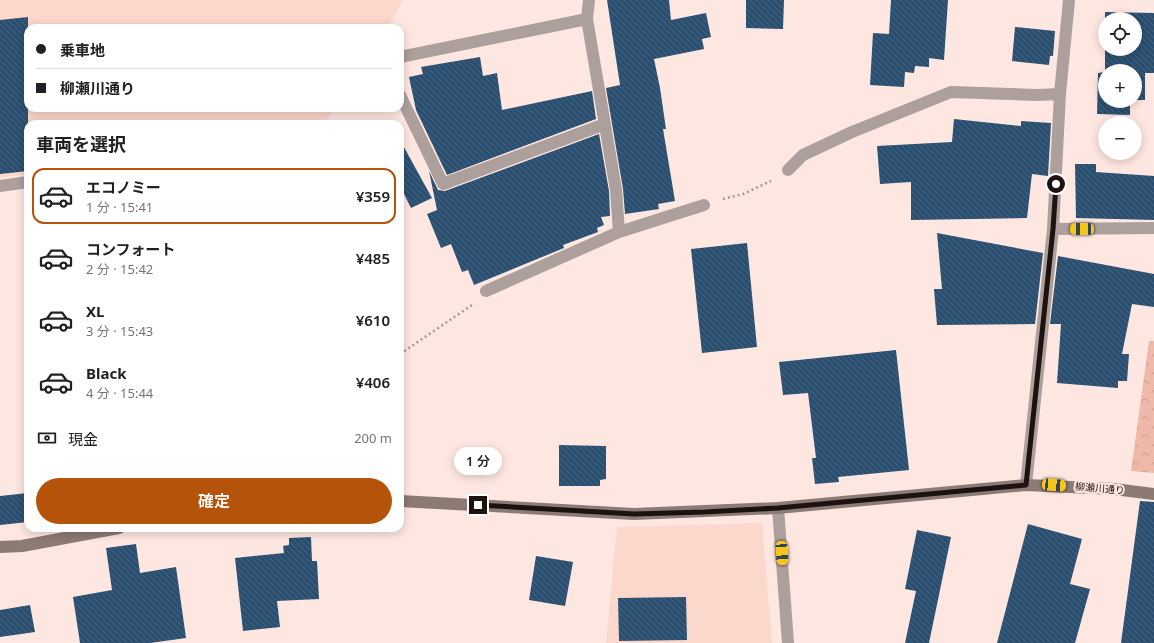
<!DOCTYPE html>
<html lang="ja">
<head>
<meta charset="utf-8">
<style>
	body { margin:0; font-family:"Noto Sans","Noto Sans JP",sans-serif; background:#f2f2f2; color:#202124; height:100vh; display:flex; flex-direction:column; font-size:15px; white-space:nowrap }
	* { box-sizing:border-box; margin:0 }
	p { font-size:13px; color:#757577 }
	.icon { flex:none; width:22px; height:22px; fill:none; stroke:currentColor; stroke-width:2; stroke-linecap:round; stroke-linejoin:round }
	.map { position:relative; flex:1; overflow:hidden }
	.drawer { position:absolute; left:24px; top:120px; width:380px; height:412px; display:flex; flex-direction:column; background:#fff; border-radius:12px; box-shadow:0 2px 10px #0003 }
	.drawer>* { flex:none }
	.guide { position:absolute; left:24px; top:24px; width:380px; height:88px; border-radius:12px; box-shadow:0 2px 10px #0003; display:grid; align-content:center; height:88px; padding:0 12px; background:#fff }
	.controls { position:absolute; left:1098px; top:12px; display:grid; gap:8px }
	.controls a { display:grid; place-items:center; width:44px; height:44px; border-radius:50%; background:#fff; box-shadow:0 2px 10px #0003; font-size:20px }
	.end { position:absolute; width:18px; height:18px; margin:-9px; border:5px solid #1c120f; background:#fff; box-shadow:0 0 0 2px #fff }
	.from { border-radius:50% }
	.bubble { position:absolute; height:28px; border-radius:14px; background:#fff; box-shadow:0 2px 10px #0003; font-size:13px; font-weight:600; line-height:28px; text-align:center }
	.car { position:absolute; width:12px; height:24px; margin:-12px -6px; border-radius:5px; box-shadow:0 0 3px 1px #0007; background:linear-gradient(#f5c518 24%,#345 0 40%,#f5c518 0 76%,#345 0 86%,#f5c518 0) }
	.guide b { display:flex; align-items:center; gap:14px; height:38px; font-size:15px }
	.guide b+b { border-top:1px solid #e0e0e0 }
	.guide i { width:10px; height:10px; background:#202124 }
	ul { padding:0; list-style:none }
	li { display:flex; align-items:center; gap:12px; height:56px; margin:0 8px 6px; padding:0 4px; border:2px solid transparent; border-radius:12px }
	li div { flex:1 }
	li b { display:block; font-size:15px }
	li em { font-style:normal; font-weight:600 }
	li.on { border-color:#b45309 }
	li>.icon { width:36px; height:36px; stroke-width:1.5 }
	h2 { padding:0 12px; font-size:18px; line-height:48px }
	.pay { display:flex; align-items:center; gap:10px; height:44px; padding:0 12px; font-size:15px }
	.pay p { margin-inline-start:auto }
	.cta { display:flex; gap:8px; margin-top:auto; padding:8px 12px }
	.cta a { flex:1; height:46px; border-radius:24px; background:#b45309; color:#fff; font-size:16px; font-weight:600; line-height:46px; text-align:center }
	.map>svg:first-child { display:block }
</style>
</head>
<body>
<div class="map">
<svg width="1154" height="643" viewBox="0 0 1154 643">
	<defs>
		<pattern id="park-crowns" width="20" height="18" patternUnits="userSpaceOnUse"><rect width="20" height="18" fill="#eeb9a9"/><path d="M2 6a3 3 0 1 1 6 0M12 15a3 3 0 1 1 6 0" fill="none" stroke="#cc9e90"/></pattern>
		<pattern id="building-back-hatch" width="6" height="6" patternUnits="userSpaceOnUse"><rect width="6" height="6" fill="#2a4f70"/><path d="M-1 5l2 2M0 0l6 6M5-1l2 2" fill="none" stroke="#47647e"/></pattern>
	</defs>
	<rect width="100%" height="100%" fill="#fee7e0"/>
	<path fill="#fcd7cc" d="M0,0H403L388,28H28V108H336L323,124H28V174L0,178Z
		M762,523L772,643H606L617,527Z"/>
	<path fill="url(#park-crowns)" d="M1149,341H1154V473L1131,471Z"/>
	<path fill="url(#building-back-hatch)" d="M607,0H669L671,20L706,13L711,37L702,39L704,49L654,59L660,88L666,129H663L675,201L658,204L659,209L625,214L623,189L606,88L620,85Z
		M746,0H784L783,29L746,28Z
		M891,0H948L944,60L929,58V67L915,66L914,73L905,72L904,87L870,85L873,33L889,34Z
		M1105,12L1154,13V73H1145V100H1135V71H1105V49H1135V19H1105Z
		M28,17V171L0,174V20Z
		M1015,27L1055,31L1053,56H1050L1049,65L1012,61Z
		M480,57L483,76L497,73L502,110L592,91L596,119L447,175L416,110L409,77L423,74L421,67Z
		M1105,72V101H1130V115L1097,114L1098,73Z
		M954,119L1021,126V121L1051,123L1048,176L1032,174L1027,218L911,220V182L880,184L877,146L952,142Z
		M599,134L609,191L610,216L601,217L604,225L597,228L598,232L563,245L564,248L474,285L468,270L462,272L451,244L441,248L427,214L437,210L429,171L438,190L445,191Z
		M400,140L432,198L411,208L400,186Z
		M1075,164H1096V172L1154,176V220L1076,218Z
		M937,233L1043,253L1035,324L937,325L934,289H942Z
		M747,243L757,347L702,353L691,249Z
		M1058,256L1154,274V307L1132,304L1122,354H1129L1127,381H1118V388L1057,383L1061,324H1050Z
		M896,350L909,470L838,477L839,482L815,484L812,458H816L808,393L783,395L779,362Z
		M559,445L606,446V479L600,480V486H559Z
		M28,493V522L0,525V496Z
		M1140,501L1154,502V643H1121Z
		M1028,524L1082,539L1070,584L1090,589L1075,643H997Z
		M917,530L951,537L929,643H905L916,591L905,589Z
		M311,537L312,561H317L319,599L277,601L280,627L243,631L235,558L284,553L283,546L289,545V538Z
		M136,544L140,573L176,567L186,638L150,643H80L73,597L112,590L106,548Z
		M536,556L573,562L565,606L529,600Z
		M686,597L687,640L619,641L618,598Z
		M30,605L35,632L0,637V610Z"/>
	<g fill="none" stroke-linecap="round" stroke-linejoin="round">
		<path stroke="#aa9892" stroke-width="2.5" stroke-dasharray="2 3" stroke-linecap="butt" d="M723,199L743,194L771,181
			M400,354L472,305"/>
		<path stroke="#ac9f9c" stroke-width="12" d="M589,0L587,19L616,190L619,232
			M400,57L587,19
			M400,95L443,184L605,124
			M788,170L803,155L852,132L951,92L1037,95L1060,94
			M0,186L28,182
			M1053,229L1154,228
			M486,291L619,232L704,205
			M1026,485L1053,229L1060,94L1069,0
			M778,508L788,643"/>
		<path stroke="#8c7a75" stroke-width="12" d="M400,501L634,514L778,508L1026,485L1114,489L1154,494
			M0,547L22,546L119,528"/>
	</g>
	<g fill="none" stroke-linecap="round" stroke-linejoin="round">
		<path stroke="#1c120f" stroke-width="5" d="M478,505L634,514L705,512L778,508L1026,485L1053,229L1056,184"/>
	</g>
	<g text-anchor="middle" stroke-width="4" stroke-linejoin="round" paint-order="stroke">
		<g font-size="10" fill="#1c120f" stroke="#fee7e0">
			<text transform="translate(1100 488) rotate(5)" y="4">柳瀬川通り</text>
		</g>
	</g>
</svg>
<div class="controls">
<a><svg class="icon" aria-label="locate" viewBox="0 0 24 24"><circle cx="12" cy="12" r="6"/><path d="M12 2v4M12 18v4M2 12h4M18 12h4"/></svg></a>
<a>+</a>
<a>−</a>
</div>
<i class="end from" style="left:1056px;top:184px"></i>
<i class="end" style="left:478px;top:505px"></i>
<div class="bubble" style="left:454px;top:447px;width:48px">1 分</div>
<i class="car" style="left:1082px;top:229px;rotate:270deg"></i>
<i class="car" style="left:1054px;top:485px;rotate:94deg"></i>
<i class="car" style="left:782px;top:553px;rotate:176deg"></i>
<div class="guide">
<b><i class="from"></i>乗車地</b>
<b><i></i>柳瀬川通り</b>
</div>
<section class="drawer">
<h2>車両を選択</h2>
<ul>
<li class="on"><svg class="icon" aria-label="car" viewBox="0 0 24 24"><path d="M5 17H2v-5l4-1 3-4h7l3 4 3 1v5h-3M9 17h6M6 11h13"/><circle cx="7" cy="17" r="2"/><circle cx="17" cy="17" r="2"/></svg><div><b>エコノミー</b><p>1 分 · 15:41</p></div><em>¥359</em></li>
<li><svg class="icon" aria-label="car" viewBox="0 0 24 24"><path d="M5 17H2v-5l4-1 3-4h7l3 4 3 1v5h-3M9 17h6M6 11h13"/><circle cx="7" cy="17" r="2"/><circle cx="17" cy="17" r="2"/></svg><div><b>コンフォート</b><p>2 分 · 15:42</p></div><em>¥485</em></li>
<li><svg class="icon" aria-label="car" viewBox="0 0 24 24"><path d="M5 17H2v-5l4-1 3-4h7l3 4 3 1v5h-3M9 17h6M6 11h13"/><circle cx="7" cy="17" r="2"/><circle cx="17" cy="17" r="2"/></svg><div><b>XL</b><p>3 分 · 15:43</p></div><em>¥610</em></li>
<li><svg class="icon" aria-label="car" viewBox="0 0 24 24"><path d="M5 17H2v-5l4-1 3-4h7l3 4 3 1v5h-3M9 17h6M6 11h13"/><circle cx="7" cy="17" r="2"/><circle cx="17" cy="17" r="2"/></svg><div><b>Black</b><p>4 分 · 15:44</p></div><em>¥406</em></li>
</ul>
<div class="pay"><svg class="icon" aria-label="cash" viewBox="0 0 24 24"><path d="M3 7h18v10H3z"/><circle cx="12" cy="12" r="2"/></svg>現金<p>200 m</p></div>
<div class="cta"><a>確定</a></div>
</section>
</div>
</body>
</html>
